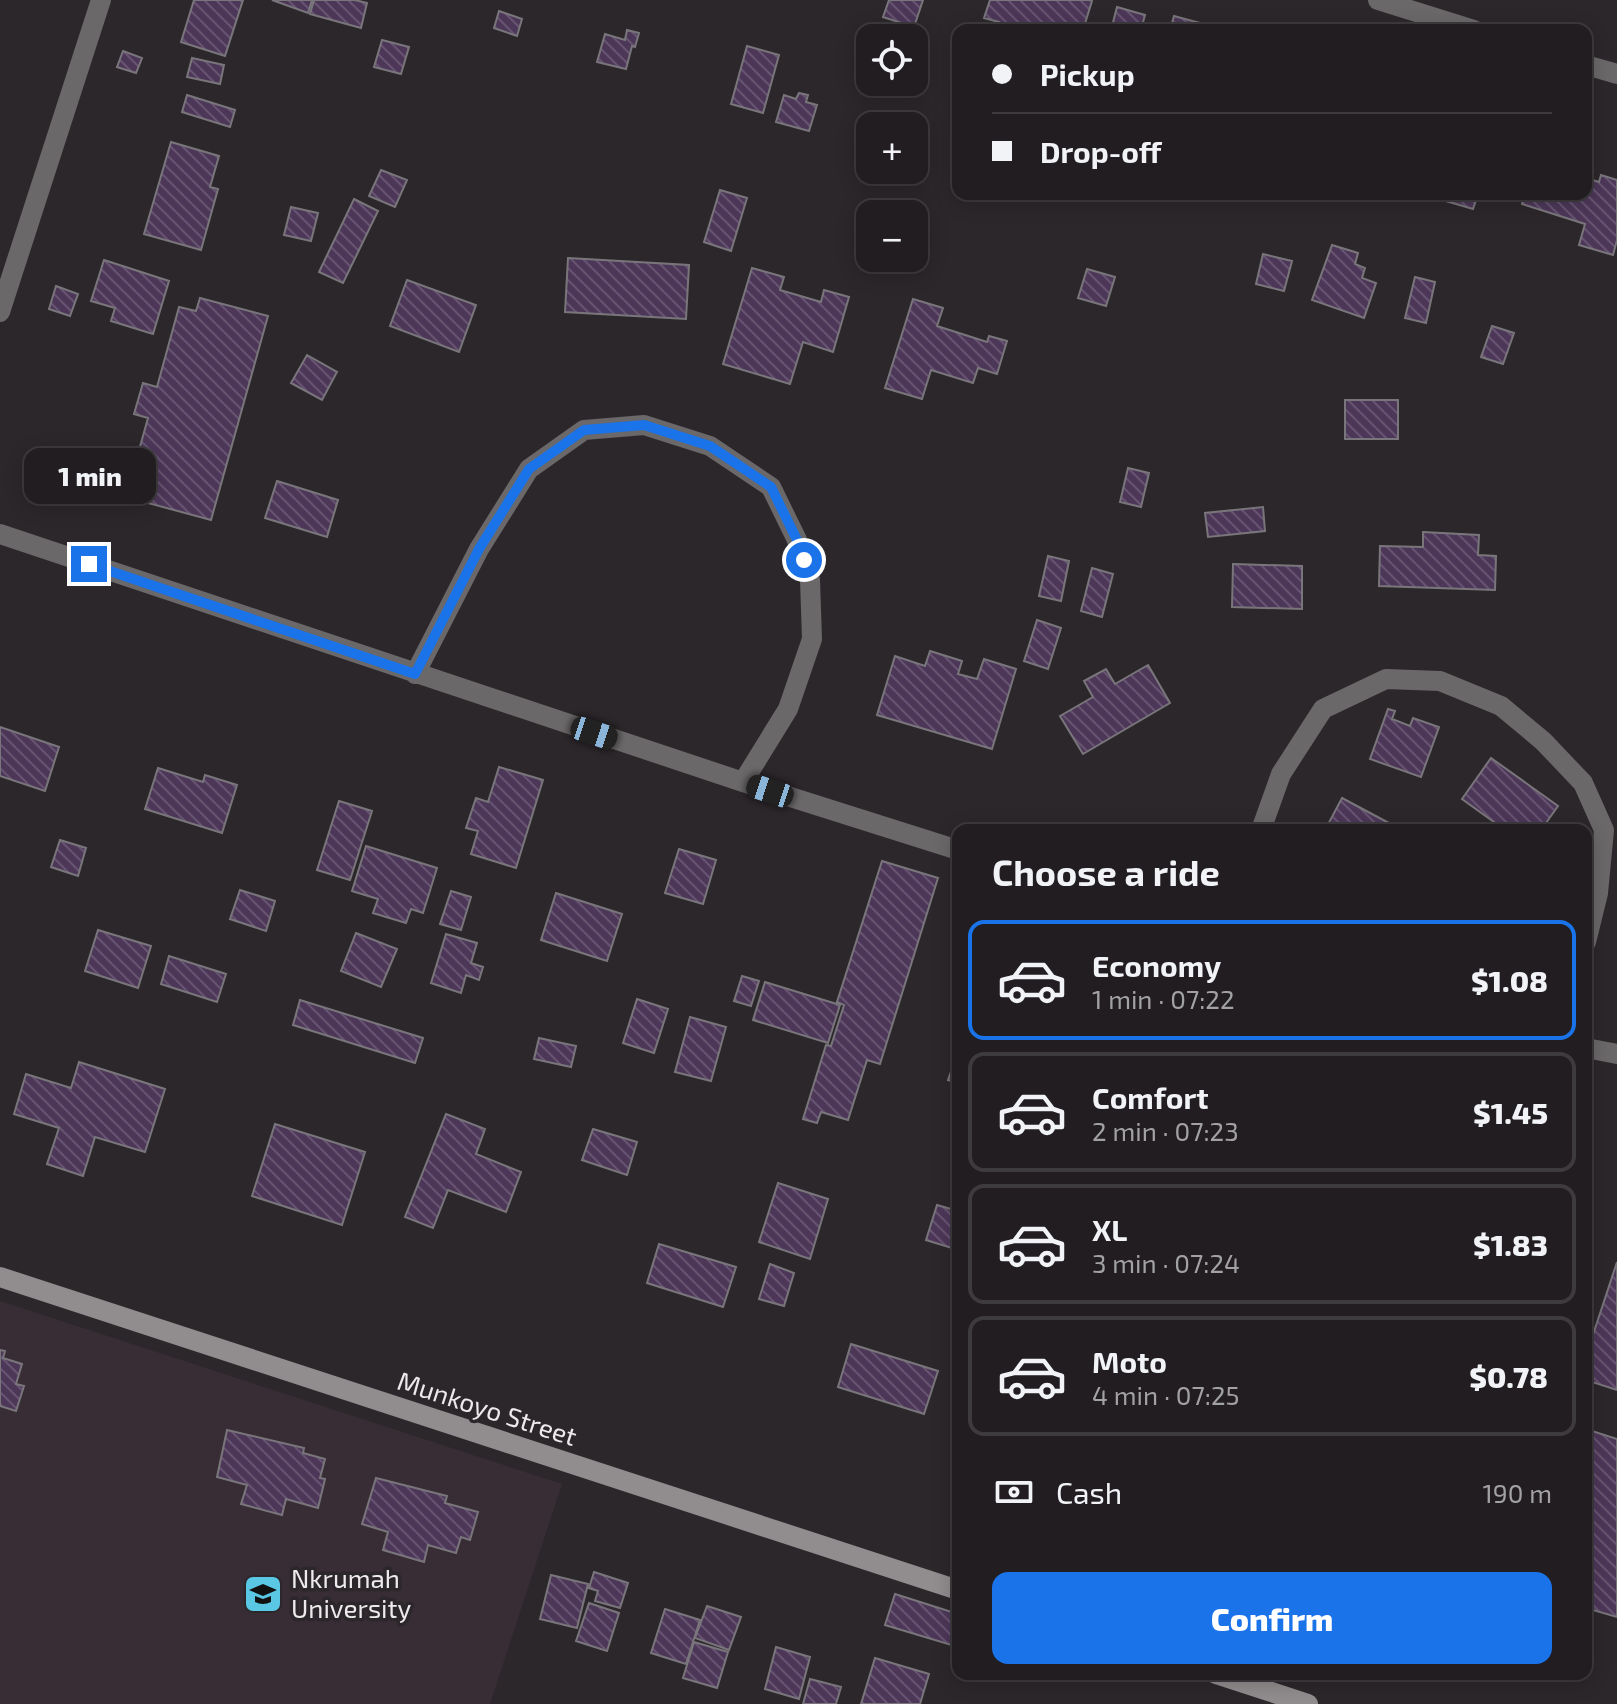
<!DOCTYPE html>
<html lang="en">
<head>
<meta charset="utf-8">
<style>
	body { margin:0; font-family:"Exo 2",sans-serif; background:#2d2a2d; color:#f1f3f6; height:100vh; display:flex; flex-direction:column; font-size:30px; white-space:nowrap }
	* { box-sizing:border-box; margin:0 }
	p { font-size:26px; color:#a2a2a5 }
	.icon { flex:none; width:44px; height:44px; fill:none; stroke:currentColor; stroke-width:2; stroke-linecap:round; stroke-linejoin:round }
	.map { position:relative; flex:1; overflow:hidden }
	.panel { position:absolute; left:952px; top:824px; width:640px; height:856px; display:flex; flex-direction:column; background:#211d20; border-radius:16px; box-shadow:0 4px 20px #0003,0 0 0 2px #3e3b3e }
	.panel>* { flex:none }
	.banner { position:absolute; left:952px; top:24px; width:640px; height:176px; border-radius:16px; box-shadow:0 4px 20px #0003,0 0 0 2px #3e3b3e; display:grid; align-content:center; height:176px; padding:0 40px; background:#211d20 }
	.tools { position:absolute; left:856px; top:24px; display:grid; gap:16px }
	.tools a { display:grid; place-items:center; width:72px; height:72px; border-radius:16px; background:#211d20; box-shadow:0 4px 20px #0003,0 0 0 2px #3e3b3e; font-size:40px }
	.end { position:absolute; width:36px; height:36px; margin:-18px; border:10px solid #1a73e8; background:#fff; box-shadow:0 0 0 4px #fff }
	.from { border-radius:50% }
	.bubble { position:absolute; height:56px; border-radius:16px; background:#211d20; box-shadow:0 4px 20px #0003,0 0 0 2px #3e3b3e; font-size:26px; font-weight:800; line-height:56px; text-align:center }
	.car { position:absolute; width:24px; height:48px; margin:-24px -12px; border-radius:10px; box-shadow:0 0 6px 2px #0007; background:linear-gradient(#222 24%,#8ab4d8 0 40%,#222 0 76%,#8ab4d8 0 86%,#222 0) }
	.banner b { display:flex; align-items:center; gap:28px; height:76px; font-size:30px }
	.banner b+b { border-top:2px solid #3e3b3e }
	.banner i { width:20px; height:20px; background:#f1f3f6 }
	ul { padding:0; list-style:none }
	li { display:flex; align-items:center; gap:24px; height:120px; margin:0 16px 12px; padding:0 24px; border:4px solid #3e3b3e; border-radius:16px }
	li div { flex:1 }
	li b { display:block; font-size:30px }
	li em { font-style:normal; font-weight:800 }
	li.on { border-color:#1a73e8 }
	li>.icon { width:72px; height:72px; stroke-width:1.5 }
	h2 { padding:0 40px; font-size:36px; line-height:96px }
	.pay { display:flex; align-items:center; gap:20px; height:88px; padding:0 40px; font-size:30px }
	.pay p { margin-inline-start:auto }
	.cta { display:flex; gap:16px; margin-top:auto; padding:16px 40px }
	.cta a { flex:1; height:92px; border-radius:16px; background:#1a73e8; color:#fff; font-size:32px; font-weight:800; line-height:92px; text-align:center }
	.map>svg:first-child { display:block }
</style>
</head>
<body>
<div class="map">
<svg width="1617" height="1704" viewBox="0 0 1617 1704">
	<defs>
		<pattern id="building-back-hatch" width="6" height="6" patternUnits="userSpaceOnUse" patternTransform="scale(2)"><rect width="6" height="6" fill="#4d3759"/><path d="M-1 5l2 2M0 0l6 6M5-1l2 2" fill="none" stroke="#675471"/></pattern>
	</defs>
	<rect width="100%" height="100%" fill="#2c272b"/>
	<path fill="#382d35" d="M0,1301L562,1484L490,1704H0Z"/>
	<path fill="url(#building-back-hatch)" stroke="#79767b" stroke-width="2" d="M194,0H243L225,56L181,42Z
		M272,0H312L308,13Z
		M314,0H355L367,3L361,28L310,14Z
		M889,0H923L914,27L883,17Z
		M990,0H1089L1092,1L1083,30H996L999,22L984,18Z
		M1117,7L1145,15L1142,26L1155,30H1111Z
		M499,11L522,19L517,36L494,28Z
		M1174,16L1226,30H1170Z
		M627,30L639,33L635,47L632,46L626,69L597,62L605,34L625,40Z
		M382,40L409,47L401,74L374,67Z
		M747,46L779,55L763,113L731,104Z
		M123,51L142,58L136,73L117,67Z
		M192,58L224,65L220,84L187,77Z
		M799,93L808,95L806,102L817,105L809,131L776,122L784,95L796,99Z
		M187,95L235,110L230,127L182,112Z
		M171,142L219,156L210,187L218,189L201,250L144,234Z
		M381,170L407,180L395,207L369,196Z
		M1601,175L1617,180V240L1613,255L1579,245L1585,224L1522,204L1525,194H1586V178L1599,182Z
		M720,190L747,198L731,251L704,242Z
		M1440,194H1478L1473,209L1439,199Z
		M354,199L378,211L343,283L319,272Z
		M291,207L318,213L311,241L284,235Z
		M1332,245L1358,253L1355,264L1365,268L1362,278L1376,283L1364,318L1312,300Z
		M1263,254L1292,261L1284,291L1256,284Z
		M568,258L689,265L686,319L565,312Z
		M104,260L169,281L153,334L111,321L115,308L91,301Z
		M752,268L784,277L780,290L821,302L824,290L849,297L833,352L803,342L790,384L723,364Z
		M1087,269L1115,277L1106,306L1078,298Z
		M1415,277L1435,282L1426,323L1405,318Z
		M407,280L476,305L459,352L390,326Z
		M56,286L78,294L70,316L49,309Z
		M200,298L268,316L211,520L126,497L148,418L134,414L143,383L157,387L179,307L196,311Z
		M913,299L943,308L937,326L987,342L989,336L1007,341L997,374L978,368L973,383L931,370L922,399L885,388Z
		M1492,326L1514,333L1503,364L1481,357Z
		M307,355L337,372L322,400L291,383Z
		M1345,400H1398V439H1345Z
		M1128,468L1149,473L1141,507L1120,502Z
		M277,481L338,500L327,537L265,518Z
		M1263,507L1265,531L1208,537L1205,513Z
		M1423,532L1479,535L1478,555L1496,556L1495,590L1379,586L1380,546L1423,547Z
		M1048,556L1069,561L1061,601L1039,596Z
		M1233,564L1302,566V609L1232,607Z
		M1092,568L1113,574L1102,617L1081,611Z
		M1037,620L1061,628L1048,669L1024,661Z
		M930,651L962,661L958,674L977,679L984,659L1016,669L992,749L877,715L895,656L925,666Z
		M1148,665L1170,703L1083,754L1060,716L1093,697L1084,681L1106,669L1115,684Z
		M1388,709L1395,711L1392,719L1410,726L1413,718L1439,727L1421,777L1370,759Z
		M0,727L59,747L45,791L0,776Z
		M1491,758L1558,806L1541,830H1505L1462,799Z
		M499,767L543,780L516,868L471,854L478,831L466,828L476,798L488,802Z
		M158,768L203,782L205,775L237,785L222,833L145,809Z
		M1342,798L1402,830H1325Z
		M339,801L372,811L350,880L317,870Z
		M60,840L86,848L78,876L51,867Z
		M366,846L437,868L423,913L411,909L406,923L373,913L378,899L352,891Z
		M679,849L716,860L703,904L665,893Z
		M882,861L938,878L880,1064L867,1060L848,1120L821,1112L817,1123L803,1119L826,1045L831,1046L844,1005L837,1002Z
		M240,890L275,901L266,931L230,919Z
		M451,891L471,897L461,930L440,924Z
		M556,893L622,914L607,961L541,940Z
		M98,930L151,946L138,988L85,971Z
		M356,933L397,949L381,987L341,971Z
		M446,934L477,943L471,963L483,967L479,980L466,975L461,993L431,983Z
		M169,956L226,974L217,1002L161,984Z
		M742,976L759,981L751,1006L734,1001Z
		M765,982L840,1005L828,1043L753,1020Z
		M637,999L668,1009L654,1053L623,1043Z
		M300,1000L423,1038L415,1063L293,1025Z
		M690,1017L726,1027L711,1081L675,1072Z
		M539,1038L576,1046L571,1067L534,1059Z
		M79,1062L165,1089L145,1152L95,1137L83,1176L47,1164L59,1128L14,1114L26,1074L71,1088Z
		M953,1066L958,1068V1083L948,1080Z
		M446,1114L485,1129L476,1154L521,1172L506,1212L448,1190L433,1228L405,1217Z
		M275,1124L365,1152L342,1225L252,1196Z
		M593,1129L637,1142L627,1175L582,1160Z
		M778,1183L828,1199L810,1259L759,1242Z
		M937,1205L958,1211V1250L926,1240Z
		M659,1244L736,1267L723,1307L647,1283Z
		M1617,1262V1390L1586,1380V1356Z
		M770,1264L794,1273L784,1306L759,1299Z
		M851,1344L938,1371L924,1414L838,1387Z
		M0,1350L5,1351L3,1358L22,1364L16,1384L24,1386L16,1411L0,1406Z
		M227,1430L304,1448L303,1453L325,1459L320,1478L325,1479L318,1508L286,1499L282,1515L241,1504L247,1485L217,1477Z
		M1589,1430L1617,1439V1617L1586,1608V1440Z
		M376,1478L447,1496L445,1503L478,1512L470,1540L461,1537L456,1553L428,1545L424,1562L383,1550L388,1532L362,1524Z
		M594,1572L628,1583L620,1608L595,1601L598,1591L589,1588Z
		M551,1575L588,1584L577,1628L540,1619Z
		M895,1594L958,1614V1647L885,1625Z
		M589,1603L619,1613L607,1651L576,1641Z
		M707,1606L741,1617L729,1650L695,1638Z
		M665,1609L700,1620L686,1664L651,1653Z
		M694,1642L728,1652L717,1688L683,1678Z
		M776,1647L810,1657L799,1699L765,1689Z
		M875,1658L929,1674L920,1704H861Z
		M810,1679L841,1687L836,1704H803Z"/>
	<g fill="none" stroke-linecap="round" stroke-linejoin="round">
		<path stroke="#6b6869" stroke-width="20" d="M1378,0L1474,30
			M1586,65L1617,74
			M0,312L101,0
			M0,534L743,782L958,850
			M415,674L479,549L529,469L584,430L644,425L710,446L771,487L797,540L810,580L812,639L788,709L743,782
			M1261,830L1281,774L1323,709L1386,679L1440,681L1501,706L1543,741L1583,783L1604,830L1598,893L1586,942
			M1586,1048L1617,1054"/>
		<path stroke="#918c8d" stroke-width="20" d="M0,1277L958,1590
			M1216,1674L1308,1704"/>
	</g>
	<g fill="none" stroke-linecap="round" stroke-linejoin="round">
		<path stroke="#1a73e8" stroke-width="10" d="M89,564L415,674L479,549L529,469L584,430L644,425L710,446L771,487L797,540L804,560"/>
	</g>
	<defs>
		<symbol id="university-square" viewBox="-11 -11 22 22"><rect x="-9" y="-9" width="18" height="18" rx="4" fill="#5ac8e5" stroke="#2c272b"/><path d="M0-5L7-2L0 1L-7-2ZM-4 1L0 2.5L4 1V4Q0 6-4 4Z" fill="#111"/></symbol>
	</defs>
	<g fill-rule="evenodd">
		<use href="#university-square" x="241" y="1572" width="44" height="44"/>
	</g>
	<g text-anchor="middle" stroke-width="7" stroke-linejoin="round" paint-order="stroke">
		<g font-size="26" fill="#edeaec" stroke="#2c272b">
			<text transform="translate(487 1409) rotate(18)" y="9">Munkoyo Street</text>
		</g>
		<g font-size="26" fill="#edeaec" stroke="#2c272b" text-anchor="start">
			<text x="291" y="1588">Nkrumah<tspan x="291" dy="30">University</tspan></text>
		</g>
	</g>
</svg>
<div class="tools">
<a><svg class="icon" aria-label="locate" viewBox="0 0 24 24"><circle cx="12" cy="12" r="6"/><path d="M12 2v4M12 18v4M2 12h4M18 12h4"/></svg></a>
<a>+</a>
<a>−</a>
</div>
<i class="end from" style="left:804px;top:560px"></i>
<i class="end" style="left:89px;top:564px"></i>
<div class="bubble" style="left:24px;top:448px;width:132px">1 min</div>
<i class="car" style="left:594px;top:733px;rotate:108deg"></i>
<i class="car" style="left:770px;top:791px;rotate:288deg"></i>
<div class="banner">
<b><i class="from"></i>Pickup</b>
<b><i></i>Drop-off</b>
</div>
<section class="panel">
<h2>Choose a ride</h2>
<ul>
<li class="on"><svg class="icon" aria-label="car" viewBox="0 0 24 24"><path d="M5 17H2v-5l4-1 3-4h7l3 4 3 1v5h-3M9 17h6M6 11h13"/><circle cx="7" cy="17" r="2"/><circle cx="17" cy="17" r="2"/></svg><div><b>Economy</b><p>1 min · 07:22</p></div><em>$1.08</em></li>
<li><svg class="icon" aria-label="car" viewBox="0 0 24 24"><path d="M5 17H2v-5l4-1 3-4h7l3 4 3 1v5h-3M9 17h6M6 11h13"/><circle cx="7" cy="17" r="2"/><circle cx="17" cy="17" r="2"/></svg><div><b>Comfort</b><p>2 min · 07:23</p></div><em>$1.45</em></li>
<li><svg class="icon" aria-label="car" viewBox="0 0 24 24"><path d="M5 17H2v-5l4-1 3-4h7l3 4 3 1v5h-3M9 17h6M6 11h13"/><circle cx="7" cy="17" r="2"/><circle cx="17" cy="17" r="2"/></svg><div><b>XL</b><p>3 min · 07:24</p></div><em>$1.83</em></li>
<li><svg class="icon" aria-label="car" viewBox="0 0 24 24"><path d="M5 17H2v-5l4-1 3-4h7l3 4 3 1v5h-3M9 17h6M6 11h13"/><circle cx="7" cy="17" r="2"/><circle cx="17" cy="17" r="2"/></svg><div><b>Moto</b><p>4 min · 07:25</p></div><em>$0.78</em></li>
</ul>
<div class="pay"><svg class="icon" aria-label="cash" viewBox="0 0 24 24"><path d="M3 7h18v10H3z"/><circle cx="12" cy="12" r="2"/></svg>Cash<p>190 m</p></div>
<div class="cta"><a>Confirm</a></div>
</section>
</div>
</body>
</html>
